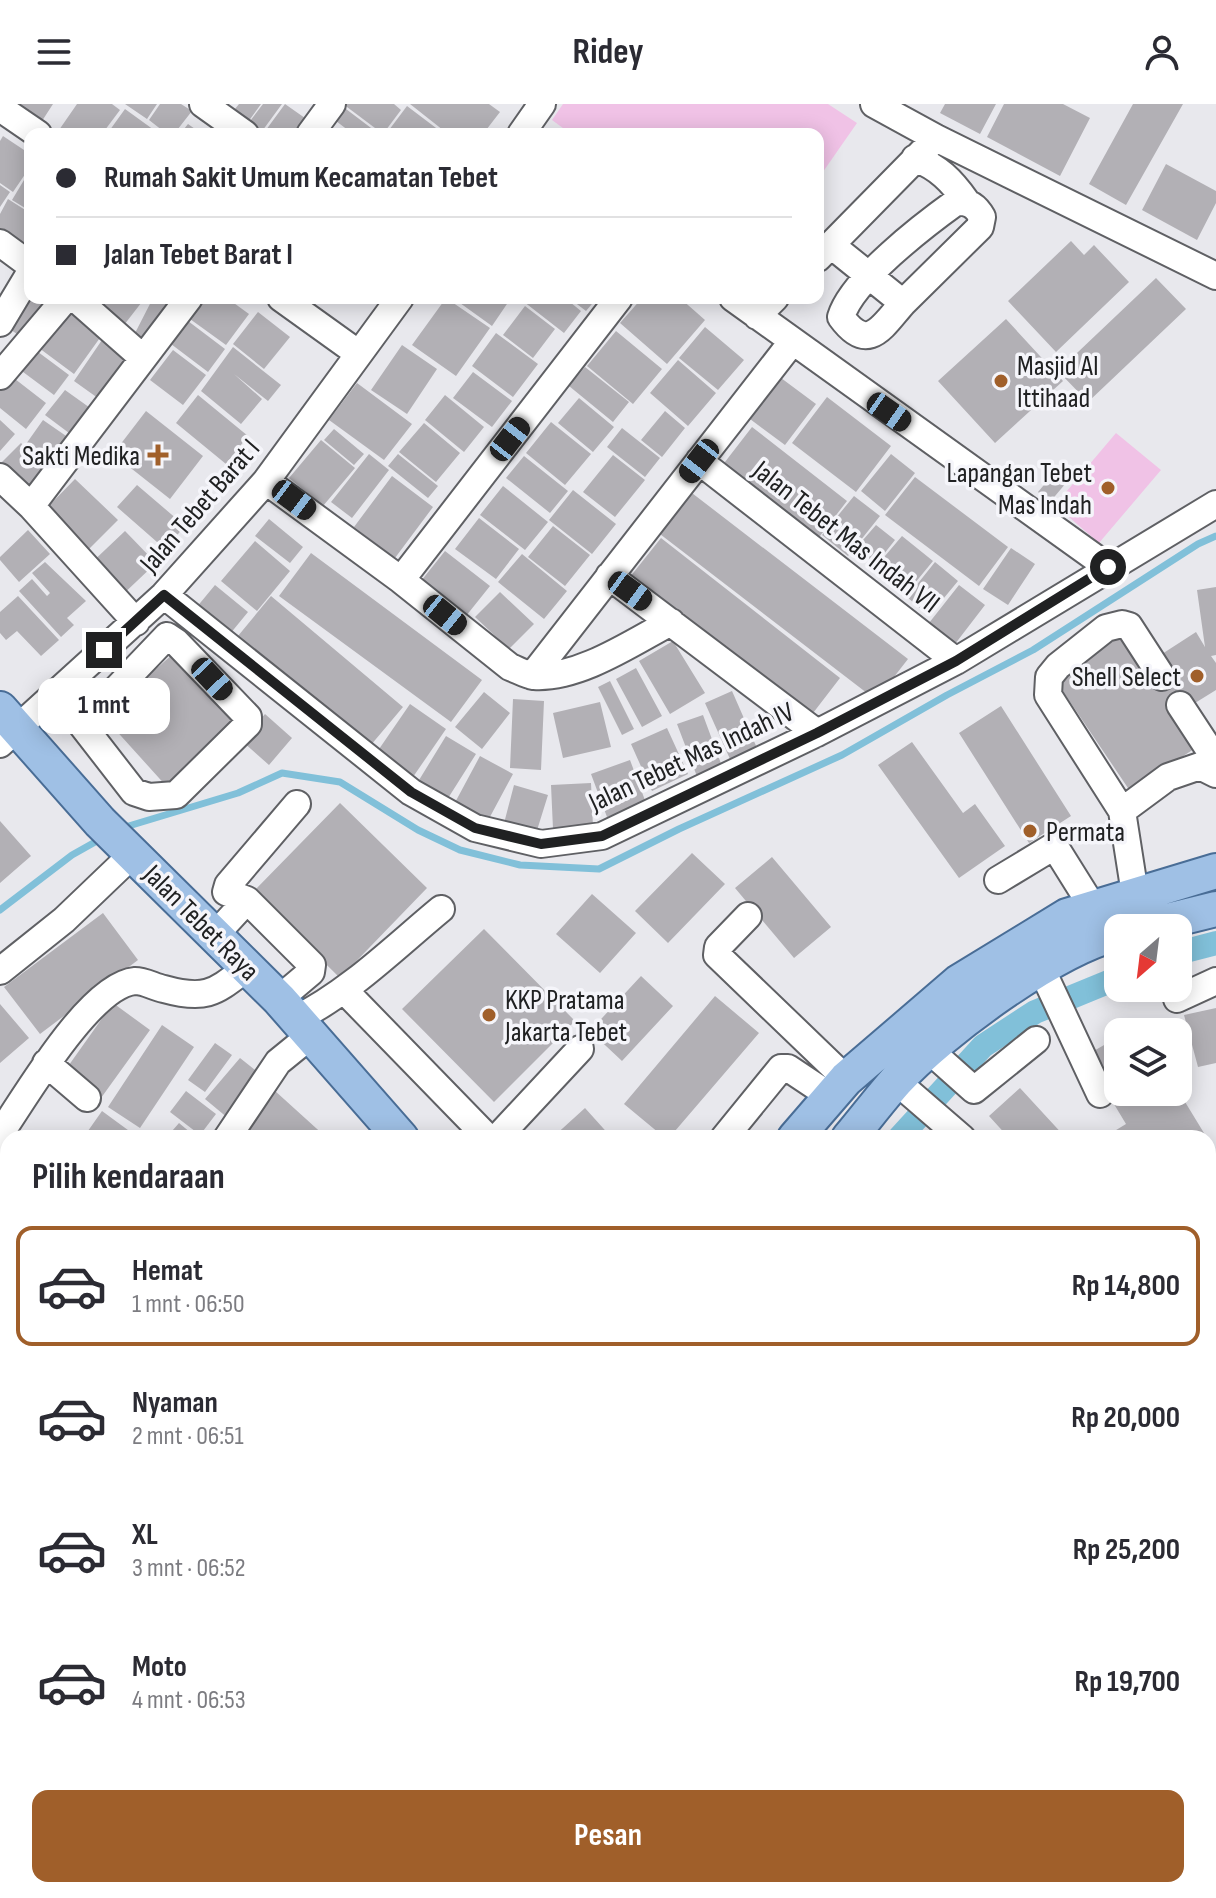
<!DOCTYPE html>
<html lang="id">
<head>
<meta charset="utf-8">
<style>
	body { margin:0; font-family:"Sofia Sans Condensed",sans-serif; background:#f2f2f3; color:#2b2b33; height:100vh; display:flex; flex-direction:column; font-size:30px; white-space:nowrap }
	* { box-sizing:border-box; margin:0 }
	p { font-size:26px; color:#7c7c81 }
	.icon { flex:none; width:44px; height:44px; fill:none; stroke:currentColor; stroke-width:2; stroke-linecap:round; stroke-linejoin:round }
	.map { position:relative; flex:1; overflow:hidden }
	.side { position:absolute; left:0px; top:1026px; width:1216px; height:768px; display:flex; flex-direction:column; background:#fff; border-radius:24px 24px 0 0; box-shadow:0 4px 20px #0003 }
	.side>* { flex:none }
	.top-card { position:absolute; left:24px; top:24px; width:800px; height:176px; border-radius:16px; box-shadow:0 4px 20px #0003; display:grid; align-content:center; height:176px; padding:0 32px; background:#fff }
	.needle { width:52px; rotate:208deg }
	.controls { position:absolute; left:1104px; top:810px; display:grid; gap:16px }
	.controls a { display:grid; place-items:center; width:88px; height:88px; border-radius:16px; background:#fff; box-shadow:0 4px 20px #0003; font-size:40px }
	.end { position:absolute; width:36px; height:36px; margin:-18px; border:10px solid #202122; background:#fff; box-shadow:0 0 0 4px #fff }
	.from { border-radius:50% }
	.bubble { position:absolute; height:56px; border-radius:16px; background:#fff; box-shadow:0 4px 20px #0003; font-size:26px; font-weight:700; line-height:56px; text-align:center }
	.car { position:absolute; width:24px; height:48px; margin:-24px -12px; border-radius:10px; box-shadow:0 0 6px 2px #0007; background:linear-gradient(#222 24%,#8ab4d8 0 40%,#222 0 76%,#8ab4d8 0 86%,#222 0) }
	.top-card b { display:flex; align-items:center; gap:28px; height:76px; font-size:30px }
	.top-card b+b { border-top:2px solid #e1e1e2 }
	.top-card i { width:20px; height:20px; background:#2b2b33 }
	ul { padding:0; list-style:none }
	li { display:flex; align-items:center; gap:24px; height:120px; margin:0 16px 12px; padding:0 16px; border:4px solid transparent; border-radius:16px }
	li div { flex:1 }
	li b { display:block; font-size:30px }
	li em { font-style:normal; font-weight:700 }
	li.selected { border-color:#a05f2a }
	li>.icon { width:72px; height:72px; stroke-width:1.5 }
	h2 { padding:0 32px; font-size:36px; line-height:96px }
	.action { display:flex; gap:16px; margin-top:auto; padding:16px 32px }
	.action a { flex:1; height:92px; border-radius:16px; background:#a05f2a; color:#fff; font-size:32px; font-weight:700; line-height:92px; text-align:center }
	header { display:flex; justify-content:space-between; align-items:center; height:104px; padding:0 32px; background:#fff; font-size:36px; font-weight:700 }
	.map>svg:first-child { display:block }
</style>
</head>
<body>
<header><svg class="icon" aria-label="menu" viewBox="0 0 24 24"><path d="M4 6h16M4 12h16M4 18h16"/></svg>Ridey<svg class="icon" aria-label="person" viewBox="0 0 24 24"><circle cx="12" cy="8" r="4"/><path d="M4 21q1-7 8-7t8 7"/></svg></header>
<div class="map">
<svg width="1216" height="1794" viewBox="0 0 1216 1794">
	<rect width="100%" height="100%" fill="#e8e8ed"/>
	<path fill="#f0c2e6" d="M563,0H828L857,19L818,75V30H571L552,16Z
		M1116,329L1161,366L1099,439L1055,401Z"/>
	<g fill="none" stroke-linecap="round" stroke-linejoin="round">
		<path stroke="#81c0d9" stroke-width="7" d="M122,724L238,689L282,669L340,678L418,726L460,746L520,761L599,765L679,725L842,651L947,591L1033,546L1198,440L1216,432
			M0,806L72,751L104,733"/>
		<path stroke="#81c0d9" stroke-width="24" d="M1178,849L1216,839
			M899,1034L983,942L1035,908L1118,874
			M371,1794L375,1786"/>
	</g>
	<path fill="#b2b0b5" d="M17,0H53L42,17Z
		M77,0H112L120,6L102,30H65L59,26Z
		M125,0H157L147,15Z
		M160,0H181L192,7L174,30H167L149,16Z
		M239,0H261L245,22L230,11Z
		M263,0H282L260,30L247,21Z
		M285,0L312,19L304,30H263Z
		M343,0H394L401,6L383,30Z
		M410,0H489L500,8L483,30H448Z
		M945,0H996L980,30L940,9Z
		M1004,0H1063L1090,14L1060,72L987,33Z
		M1133,0H1183L1126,101L1089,80Z
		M407,2L444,30H386Z
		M125,5L154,26L150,30H107Z
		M346,5L379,30H353L336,17Z
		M188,20L202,30H180Z
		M3,32L30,50V63L13,88L0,79V37Z
		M1166,60L1216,87V99L1197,136L1142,106Z
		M30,66V107L12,96Z
		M0,81L10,88L0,103Z
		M8,95L30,109V141L24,150L0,134V110Z
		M1071,137L1084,151L1094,141L1129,178L1056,248L1008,197Z
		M1156,174L1186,205L1088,298L1058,267Z
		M30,194H48L53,197L26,236L2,220Z
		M84,194H145L124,221Z
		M153,194H159L174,205L146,241L133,233Z
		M205,194H227L249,210L226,241L190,215Z
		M446,194L490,224L456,272L412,241Z
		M453,194H511L492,222Z
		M519,194H565L581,207L564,229Z
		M569,194H597L586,207Z
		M642,194H680L705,216L667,260L620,219Z
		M525,202L555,225L533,254L503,231Z
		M67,206L102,231L74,270L39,244Z
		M258,208L290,233L264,265L233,240Z
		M1006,215L1063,277L995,339L938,277Z
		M188,217L225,245L208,268L171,240Z
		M705,223L744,256L718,286L679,254Z
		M616,227L662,265L633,300L587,262Z
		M496,229L538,260L513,293L472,262Z
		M104,233L132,253L102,297L74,277Z
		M402,241L437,265L407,310L371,286Z
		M30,242L69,271L54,291L15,262Z
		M233,243L281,281L268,297L234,270L262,295L241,320L201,287Z
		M173,246L206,271L183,301L150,276Z
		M678,256L716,289L688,322L650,289Z
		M585,263L629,298L613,318L569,282Z
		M6,268L46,299L26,325L0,304V276Z
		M473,268L512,297L492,323L453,294Z
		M781,274L816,300L785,341L750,315Z
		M357,279L412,320L384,356L329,316Z
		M65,286L93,306L73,332L45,311Z
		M198,291L248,332L226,360L176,319Z
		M445,291L484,323L464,348L425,316Z
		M827,293L891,342L856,388L792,339Z
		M579,294L614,323L593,348L558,319Z
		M146,307L203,352L170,395L113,350Z
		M665,307L685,324L662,353L641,336Z
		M0,316L15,330L0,347Z
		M43,316L69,334L52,358L26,340Z
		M551,318L591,350L565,381L526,349Z
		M424,319L460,349L436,378L399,348Z
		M752,323L847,397L813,441L718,367Z
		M622,324L660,354L645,373L607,343Z
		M334,325L364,350L354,361L324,336Z
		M321,336L355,364L323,402L289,374Z
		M21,339L50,368L25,392L0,368V360Z
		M369,350L389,366L352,414L331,398Z
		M398,350L438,382L428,394L388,362Z
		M891,350L915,369L885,407L861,387Z
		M613,351L645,376L615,413L583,388Z
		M524,352L568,387L550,409L506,374Z
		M1054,369L1066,379L1050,398L1038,388Z
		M392,372L433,403L395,454L354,423Z
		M915,373L1008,443L979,482L885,411Z
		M75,375L118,416L82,452L40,411Z
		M137,381L185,422L165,445L117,403Z
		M503,382L548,418L525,446L480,411Z
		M573,386L616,420L592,450L549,416Z
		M688,386L908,555L876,596L656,427Z
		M854,392L880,412L848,452L822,431Z
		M479,414L519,445L496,475L455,445Z
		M269,415L303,443L290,459L255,432Z
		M876,421L895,436L876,460L856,444Z
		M553,422L590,451L565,482L528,453Z
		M28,426L50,450L19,478L0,456V453Z
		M125,427L156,459L118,495L87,463Z
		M902,432L933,457L910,485L879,459Z
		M661,434L840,574L810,613L630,473Z
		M255,437L290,467L257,507L221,477Z
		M1011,444L1035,460L1008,501L983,485Z
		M445,447L490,482L466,512L421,477Z
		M311,449L482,576L451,618L279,492Z
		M522,450L567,487L544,515L498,478Z
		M45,458L86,497L67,514L74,521L61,533L19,487L32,475L47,492L50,489L32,469Z
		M935,458L958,477L929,512L907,493Z
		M215,481L248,508L225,536L191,510Z
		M959,481L985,501L955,540L929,519Z
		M1216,483V551L1211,552L1216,559V586L1195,599L1191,593L1175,604L1200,641L1130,687L1054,574L1124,527L1162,550L1196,528L1205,543L1197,486Z
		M500,488L534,520L509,545L475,513Z
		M18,492L59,536L41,552L17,527L6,536L0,529V508Z
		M271,492L403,603L365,648L233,538Z
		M673,537L705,589L670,610L639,557Z
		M174,549L239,621L168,684L103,612Z
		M636,564L662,612L642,623L616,575Z
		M610,577L634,625L622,631L598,583Z
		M732,587L757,644L730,655L705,599Z
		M484,588L510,609L482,645L455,623Z
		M513,595L544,597L541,666L510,664Z
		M600,598L611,643L563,654L553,609Z
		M410,600L446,625L413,673L377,648Z
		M1001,602L1071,712L1029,739L959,629Z
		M265,610L292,634L269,661L242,637Z
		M703,611L723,665L698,675L677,620Z
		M667,624L688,670L652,687L631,640Z
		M446,632L476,650L445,699L416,681Z
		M912,638L963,709L975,700L1005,742L959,774L878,661Z
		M480,652L513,670L484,724L451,706Z
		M630,656L646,699L607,713L591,670Z
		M591,679L593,723L553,725L551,681Z
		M514,681L548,691L534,736L502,727Z
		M340,699L427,784L340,874L253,788Z
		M0,717L31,752L0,779Z
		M692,749L725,780L668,839L635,807Z
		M772,753L831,823L794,854L735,784Z
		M592,790L636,829L600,869L556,830Z
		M103,809L138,856L40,930L4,883Z
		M484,825L575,917L494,998L402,905Z
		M641,872L673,902L622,957L590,927Z
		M715,892L759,929L669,1034H665L624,1000Z
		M113,899L150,926L101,994L64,968Z
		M0,900L29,934L0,959Z
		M1216,904V959L1198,963L1184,911Z
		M162,921L194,943L140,1024L108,1003Z
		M1118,933V988H1179L1207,1034H1103L1126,1020L1085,952Z
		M215,939L232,951L205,988L188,976Z
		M240,954L264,973L229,1015L205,995Z
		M1020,984L1066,1034H1009L989,1012Z
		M274,986L327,1034H237Z
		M186,987L216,1010L200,1031L170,1008Z
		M585,1004L612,1034H552Z
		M102,1007L132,1029L128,1034H83Z
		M179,1019L197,1034H166Z
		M1208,1090L1216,1095V1144L1208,1140Z
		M1208,1180L1216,1185V1218L1208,1214Z
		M1208,1223L1216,1227V1242L1208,1257Z
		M0,1290L8,1296V1312L0,1322Z
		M8,1317V1354L0,1348V1328Z
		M1216,1337V1372L1208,1366V1342Z
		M8,1367V1412L0,1413V1377Z
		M1208,1410L1216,1415V1453L1208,1448Z
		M0,1431L8,1438V1452L0,1462Z
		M8,1461V1494L0,1488V1471Z
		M0,1491L8,1497V1522L0,1533Z
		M0,1568L8,1574V1638L0,1649Z
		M1216,1645V1702L1208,1698V1661Z
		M8,1711V1755L0,1750V1723Z
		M8,1757V1786H25L20,1794H0V1770Z
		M32,1786H53L48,1794H27Z
		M57,1786H114L127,1794H52Z
		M449,1786H487L502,1794H444Z
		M752,1786H781L776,1794H766Z
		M788,1786H831L823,1794H796Z
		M973,1786H998L993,1794H988Z
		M1004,1786H1037L1034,1794H1000Z
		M1088,1786H1120L1119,1794H1085Z"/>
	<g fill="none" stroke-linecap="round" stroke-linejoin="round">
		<defs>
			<path id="minor" d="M203,0L245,30
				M874,0L936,34L1216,172
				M0,4L38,30
				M310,30L332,0
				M521,30L542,0
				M915,54C939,64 951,76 966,97
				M0,139L30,161
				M831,141L903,199C882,223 868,250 841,213C852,176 924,121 956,98C969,97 976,102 982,113L980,123L903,199
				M818,154L936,34
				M75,194L143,254
				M281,194L359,250
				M733,194L1108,463
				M757,212L775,194
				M0,219L30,169
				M0,272L66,194
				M699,357L956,557
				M0,373L31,402L136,518
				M266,377L401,476L510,563C518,566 526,571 534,572C579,575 633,538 671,518
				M31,402L189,194
				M609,472L817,629
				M401,476L619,194
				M164,491L411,688L475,724L541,740L602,732L817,629L956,557L1216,400
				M167,532L176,538L248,613V620L176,691L149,693L134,688L82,621Z
				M532,572L792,238
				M1180,601L1216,656
				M0,640L164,491L266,377L400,194
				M1122,707L1048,591L1049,573L1058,562L1106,524L1122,520L1129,522L1162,573
				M998,776L1051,744L1057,746L1092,802
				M1135,790L1122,707L1168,673L1200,662L1216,670
				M748,812L718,843L717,851L846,975
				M215,831L247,796
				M1041,864L1100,990
				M0,867L64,816L133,750
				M344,886L488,1034
				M279,895L311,868L312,861L247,796L226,788L228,781L297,700
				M1177,895L1216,877
				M296,915C350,888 395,843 441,805
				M928,945L974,986L1036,936
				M46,959L87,994
				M896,977L962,1034
				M227,1034L278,958L310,932
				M497,1034L580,945
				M724,1034L781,964H788L830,992
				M8,1043L3,1038L2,1027C26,992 90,881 135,877C145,877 154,883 164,885C207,897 215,888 248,863
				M1208,1165L1216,1169
				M0,1257L8,1247
				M1208,1288L1216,1291
				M1208,1338L1216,1327
				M1208,1380L1216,1386
				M0,1416L8,1422
				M0,1563L8,1553
				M1208,1620L1216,1623
				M0,1676L8,1682
				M721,1786L735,1794
				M911,1786L929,1794
				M1161,1786L1184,1794
				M202,1794L207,1786
				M440,1794L444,1786
				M628,1794L632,1786
				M696,1794L700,1786
				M889,1794L893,1786
				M1073,1794L1079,1786
				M1122,1794L1125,1786"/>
			<path id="major" d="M0,605L100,718L279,895L401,1034
				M1139,824L1216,805
				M795,1034L846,975L959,878L1067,812L1216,767
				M849,1034C865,1015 880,995 896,977C941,928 1053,845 1118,829
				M272,1794L277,1786
				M326,1794L331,1786"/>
		</defs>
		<use href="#minor" stroke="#5f6064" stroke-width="30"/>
		<use href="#major" stroke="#496d96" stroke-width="38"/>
		<use href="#minor" stroke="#fff" stroke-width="26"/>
		<use href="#major" stroke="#9fc0e5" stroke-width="34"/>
	</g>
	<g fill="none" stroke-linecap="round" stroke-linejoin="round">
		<path stroke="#202122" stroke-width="10" d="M104,546L164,491L411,688L475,724L541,740L602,732L817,629L956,557L1108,463"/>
	</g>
	<g fill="#a05f2a" stroke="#f5f5fa" stroke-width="3">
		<circle cx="1001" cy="277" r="8"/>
		<path d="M154 339h8v8h8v8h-8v8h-8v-8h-8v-8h8z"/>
		<circle cx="1108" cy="384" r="8"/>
		<circle cx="1197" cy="572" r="8"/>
		<circle cx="1030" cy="727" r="8"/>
		<circle cx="489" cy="911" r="8"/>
	</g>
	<g text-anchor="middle" stroke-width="7" stroke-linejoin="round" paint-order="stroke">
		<g font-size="28" fill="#202122" stroke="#f5f5fa" text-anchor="start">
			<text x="1017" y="271">Masjid Al<tspan x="1017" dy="32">Ittihaad</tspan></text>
			<text x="140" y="361" text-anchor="end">Sakti Medika</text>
			<text x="1092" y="378" text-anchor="end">Lapangan Tebet<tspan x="1092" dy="32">Mas Indah</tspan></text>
			<text x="1181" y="582" text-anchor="end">Shell Select</text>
			<text x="1046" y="737">Permata</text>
			<text x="505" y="905">KKP Pratama<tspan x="505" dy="32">Jakarta Tebet</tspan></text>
		</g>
		<g font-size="28" fill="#202122" stroke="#f5f5fa">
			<text transform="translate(199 401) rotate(-49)" y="10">Jalan Tebet Barat I</text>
			<text transform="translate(847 432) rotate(38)" y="10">Jalan Tebet Mas Indah VII</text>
			<text transform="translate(691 652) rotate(-25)" y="10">Jalan Tebet Mas Indah IV</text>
			<text transform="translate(202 818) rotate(45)" y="10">Jalan Tebet Raya</text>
		</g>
	</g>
</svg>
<div class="controls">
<a><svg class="needle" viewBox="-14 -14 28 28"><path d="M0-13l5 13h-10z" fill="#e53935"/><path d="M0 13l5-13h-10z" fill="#7c7c81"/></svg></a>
<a><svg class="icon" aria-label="layers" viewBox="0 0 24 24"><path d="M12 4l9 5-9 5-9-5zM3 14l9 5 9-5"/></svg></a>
</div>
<i class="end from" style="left:1108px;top:463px"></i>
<i class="end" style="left:104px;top:546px"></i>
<div class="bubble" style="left:38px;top:574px;width:132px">1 mnt</div>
<i class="car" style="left:889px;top:308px;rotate:125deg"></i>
<i class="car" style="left:510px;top:335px;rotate:38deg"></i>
<i class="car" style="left:699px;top:357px;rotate:218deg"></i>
<i class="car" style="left:294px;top:396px;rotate:127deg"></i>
<i class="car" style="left:630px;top:487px;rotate:126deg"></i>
<i class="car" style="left:445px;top:511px;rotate:129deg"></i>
<i class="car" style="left:212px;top:575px;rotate:137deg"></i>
<div class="top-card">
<b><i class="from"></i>Rumah Sakit Umum Kecamatan Tebet</b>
<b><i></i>Jalan Tebet Barat I</b>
</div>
<section class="side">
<h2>Pilih kendaraan</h2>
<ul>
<li class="selected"><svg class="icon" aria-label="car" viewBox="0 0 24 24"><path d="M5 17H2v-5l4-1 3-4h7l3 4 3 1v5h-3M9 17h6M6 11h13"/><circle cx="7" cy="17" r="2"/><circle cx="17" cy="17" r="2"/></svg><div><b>Hemat</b><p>1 mnt · 06:50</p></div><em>Rp 14,800</em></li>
<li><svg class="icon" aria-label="car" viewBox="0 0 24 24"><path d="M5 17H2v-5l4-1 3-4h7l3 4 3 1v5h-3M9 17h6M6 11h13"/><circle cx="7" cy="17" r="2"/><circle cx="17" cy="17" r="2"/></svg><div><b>Nyaman</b><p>2 mnt · 06:51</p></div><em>Rp 20,000</em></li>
<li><svg class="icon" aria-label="car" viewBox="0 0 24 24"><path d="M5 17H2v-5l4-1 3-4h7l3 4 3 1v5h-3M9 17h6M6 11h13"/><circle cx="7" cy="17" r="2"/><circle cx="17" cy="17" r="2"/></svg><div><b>XL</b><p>3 mnt · 06:52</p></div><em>Rp 25,200</em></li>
<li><svg class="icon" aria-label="car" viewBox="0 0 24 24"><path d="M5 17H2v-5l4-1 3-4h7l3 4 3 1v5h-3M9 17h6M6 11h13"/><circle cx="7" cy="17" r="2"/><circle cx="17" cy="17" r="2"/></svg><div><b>Moto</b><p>4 mnt · 06:53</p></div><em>Rp 19,700</em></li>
</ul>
<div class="action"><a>Pesan</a></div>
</section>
</div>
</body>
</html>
